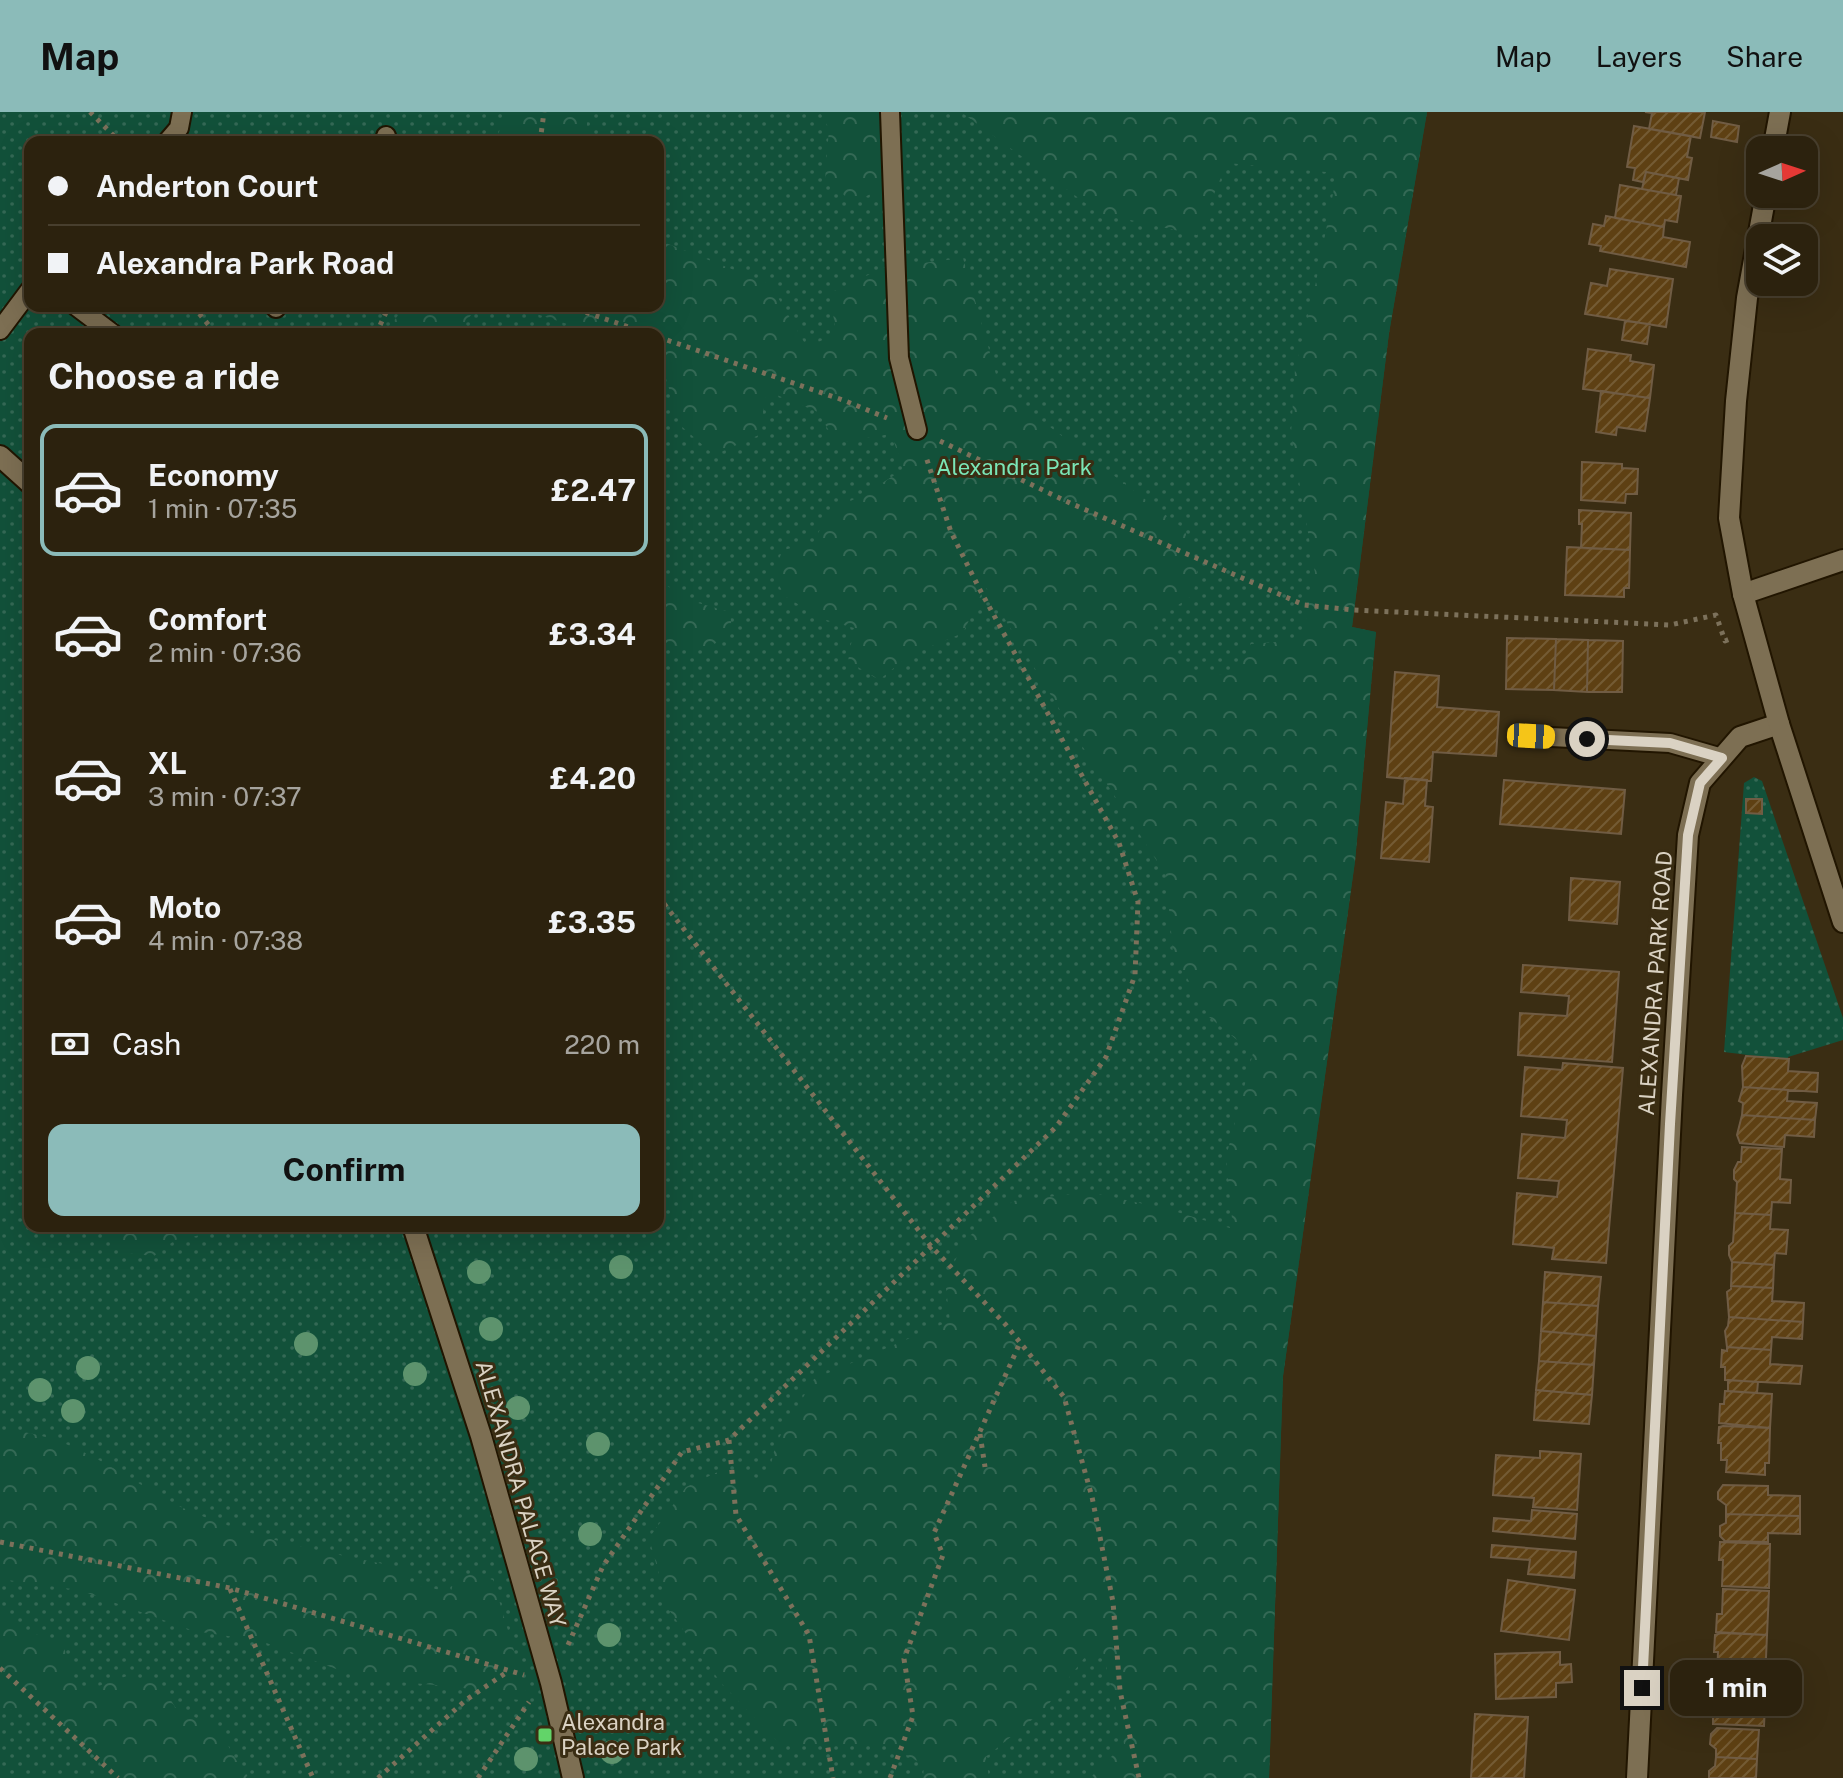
<!DOCTYPE html>
<html lang="en">
<head>
<meta charset="utf-8">
<style>
	body { margin:0; font-family:"Public Sans",sans-serif; background:#342a17; color:#f1f3f6; height:100vh; display:flex; flex-direction:column; font-size:30px; white-space:nowrap }
	* { box-sizing:border-box; margin:0 }
	p { font-size:26px; color:#a6a49e }
	.icon { flex:none; width:44px; height:44px; fill:none; stroke:currentColor; stroke-width:2; stroke-linecap:round; stroke-linejoin:round }
	.map { position:relative; flex:1; overflow:hidden }
	.sheet { position:absolute; left:24px; top:216px; width:640px; height:904px; display:flex; flex-direction:column; background:#2c220e; border-radius:16px; box-shadow:0 8px 32px #0002,0 0 0 2px #483f2e }
	.sheet>* { flex:none }
	.top-card { position:absolute; left:24px; top:24px; width:640px; height:176px; border-radius:16px; box-shadow:0 8px 32px #0002,0 0 0 2px #483f2e; display:grid; align-content:center; height:176px; padding:0 24px; background:#2c220e }
	.needle { width:52px; rotate:87deg }
	.buttons { position:absolute; left:1746px; top:24px; display:grid; gap:16px }
	.buttons a { display:grid; place-items:center; width:72px; height:72px; border-radius:16px; background:#2c220e; box-shadow:0 8px 32px #0002,0 0 0 2px #483f2e; font-size:40px }
	.end { position:absolute; width:36px; height:36px; margin:-18px; border:10px solid #dad2c3; background:#111; box-shadow:0 0 0 4px #111 }
	.from { border-radius:50% }
	.bubble { position:absolute; height:56px; border-radius:16px; background:#2c220e; box-shadow:0 8px 32px #0002,0 0 0 2px #483f2e; font-size:26px; font-weight:700; line-height:56px; text-align:center }
	.car { position:absolute; width:24px; height:48px; margin:-24px -12px; border-radius:10px; box-shadow:0 0 6px 2px #0007; background:linear-gradient(#f5c518 24%,#345 0 40%,#f5c518 0 76%,#345 0 86%,#f5c518 0) }
	.top-card b { display:flex; align-items:center; gap:28px; height:76px; font-size:30px }
	.top-card b+b { border-top:2px solid #483f2e }
	.top-card i { width:20px; height:20px; background:#f1f3f6 }
	ul { padding:0; list-style:none }
	li { display:flex; align-items:center; gap:24px; height:132px; margin:0 16px 12px; padding:0 8px; border:4px solid transparent; border-radius:16px }
	li div { flex:1 }
	li b { display:block; font-size:30px }
	li em { font-style:normal; font-weight:700 }
	li.active { border-color:#8bbbb9 }
	li>.icon { width:72px; height:72px; stroke-width:1.5 }
	h2 { padding:0 24px; font-size:36px; line-height:96px }
	.pay { display:flex; align-items:center; gap:20px; height:88px; padding:0 24px; font-size:30px }
	.pay p { margin-inline-start:auto }
	.cta { display:flex; gap:16px; margin-top:auto; padding:16px 24px }
	.cta a { flex:1; height:92px; border-radius:16px; background:#8bbbb9; color:#111; font-size:32px; font-weight:700; line-height:92px; text-align:center }
	header { display:flex; align-items:center; gap:48px; box-sizing:border-box; height:112px; padding:0 40px; background:#8bbbb9; color:#111 }
	header strong { font-size:38px }
	nav { display:flex; gap:44px; margin-inline-start:auto; font-size:28px }
	.map>svg:first-child { display:block }
</style>
</head>
<body>
<header>
<strong>Map</strong>
<nav><a>Map</a><a>Layers</a><a>Share</a></nav>
</header>
<div class="map">
<svg width="1843" height="1666" viewBox="0 0 1843 1666">
	<defs>
		<pattern id="grass-dots" width="8" height="8" patternUnits="userSpaceOnUse" patternTransform="scale(2)"><rect width="8" height="8" fill="#12513a"/><path d="M2 2h.1M6 6h.1" fill="none" stroke="#346955" stroke-width="1.8" stroke-linecap="round"/></pattern>
		<pattern id="forest-crowns" width="20" height="18" patternUnits="userSpaceOnUse" patternTransform="scale(2)"><rect width="20" height="18" fill="#12513a"/><path d="M2 6a3 3 0 1 1 6 0M12 15a3 3 0 1 1 6 0" fill="none" stroke="#346955"/></pattern>
		<pattern id="building-hatch" width="6" height="6" patternUnits="userSpaceOnUse" patternTransform="scale(2)"><rect width="6" height="6" fill="#5e4013"/><path d="M-1 1l2-2M0 6l6-6M5 7l2-2" fill="none" stroke="#745b34"/></pattern>
	</defs>
	<rect width="100%" height="100%" fill="#3a2d13"/>
	<path fill="url(#grass-dots)" fill-rule="evenodd" d="M0,0H1427L1389,221L1352,515L1376,520L1375,529L1355,749L1283,1264L1269,1666H0ZM30,30H658V194H30ZM30,222H658V1114H30Z
		M1754,665L1762,669L1843,906V928L1788,945V948L1724,940L1744,671Z"/>
	<path fill="url(#forest-crowns)" d="M505,0H587V30H496Z
		M820,0H878L883,75L854,91L825,68L829,17Z
		M961,0H1427L1389,221L1352,515L1376,520L1375,529L1355,749L1283,1264L1269,1666H1090L1124,1632L1103,1540L1085,1545L1044,1598L986,1645L989,1666H923L924,1653L889,1633H781L721,1571L669,1498L649,1426L686,1375L724,1357L767,1369L776,1331L814,1267L950,1209L945,1168L967,1126L1013,1089L1089,1080L1167,1097L1233,1117L1226,1045L1253,941L1209,905L1173,841L1166,763L1075,623L985,474L963,521L910,543L879,568L848,549L854,516L823,507L786,485L772,462L783,438L813,431L829,400L868,380L904,357L891,322L836,331L818,300L767,279L759,323L714,343L680,313L664,260L658,251V222H598L512,194H658V128L770,172L807,235L836,222L830,181L883,156L963,146L999,273L1033,302L1184,417L1198,456L1193,483L1150,512L1187,560L1234,563L1251,532L1302,528L1315,461L1291,322L1295,257L1316,170L1337,61L1227,51L1197,123L1099,101Z
		M405,194H479L465,210L470,222H384Z
		M658,468L691,489L730,500L732,520L710,535L665,533L658,529Z
		M98,1114H221L201,1123L175,1128L154,1144L124,1141Z
		M0,1319C70,1316 130,1372 190,1399C259,1429 336,1442 409,1457L410,1472L451,1480L454,1466L474,1462L493,1468L529,1589L501,1586L460,1575L363,1567L261,1529L194,1519L79,1478L0,1467Z
		M0,1499L26,1519L62,1530L79,1581L127,1564L159,1569L177,1598L218,1615L235,1646L249,1666H108L98,1647L45,1599L29,1601L1,1596Z"/>
	<path fill="url(#building-hatch)" stroke="#705c44" stroke-width="2" d="M1645,0H1705L1700,26L1649,17L1652,1Z
		M1713,9L1739,14L1737,30L1711,25Z
		M1634,14L1691,24L1687,45L1692,46L1688,68L1646,60L1643,70L1633,68L1635,56L1627,55Z
		M1646,60L1679,66L1676,83L1642,77Z
		M1620,73L1681,84L1677,110L1665,108L1664,115L1615,106Z
		M1606,104L1664,115L1663,125L1690,130L1686,155L1600,139L1601,134L1589,132L1593,112L1604,114Z
		M1610,157L1673,167L1666,215L1585,202L1591,171L1607,174Z
		M1625,209L1650,212L1647,232L1622,228Z
		M1588,237L1631,243L1630,249L1654,253L1650,286L1583,277Z
		M1601,279L1650,286L1645,319L1617,315L1616,323L1596,320Z
		M1582,350L1622,352V356L1638,357L1637,382H1626L1625,391L1581,388Z
		M1579,398L1631,401L1630,438L1581,436L1582,412H1579Z
		M1567,435L1630,438L1629,476H1624V485L1565,483Z
		M1507,526L1556,527L1554,578L1506,577Z
		M1556,527L1588,528L1587,580L1554,578Z
		M1588,528L1623,529L1622,580H1587Z
		M1395,560L1439,564L1437,595L1499,600L1496,644L1433,640L1431,669L1387,665Z
		M1405,666L1427,668L1425,694L1433,695L1429,750L1381,746L1386,690L1403,692Z
		M1504,668L1625,678L1621,722L1500,712Z
		M1746,687H1762V702L1746,701Z
		M1571,766L1620,770L1617,812L1569,808Z
		M1523,853L1619,860L1612,950L1518,943L1520,901L1567,904L1569,884L1521,880Z
		M1746,944L1789,947L1788,959L1818,961L1817,980L1743,975L1742,954Z
		M1563,951L1623,956L1606,1151L1552,1147L1554,1136L1513,1132L1517,1081L1557,1085L1559,1069L1518,1066L1522,1022L1565,1026L1567,1008L1521,1004L1525,955L1562,958Z
		M1743,975L1788,978L1787,989L1817,991L1815,1008L1742,1003L1743,991L1739,989Z
		M1742,1003L1815,1008L1814,1025L1785,1023L1784,1035L1740,1031L1737,1023Z
		M1742,1035L1782,1037L1780,1067L1791,1068L1790,1091L1772,1090L1771,1103L1735,1101L1737,1070L1734,1067V1058L1738,1050H1741Z
		M1735,1101L1771,1103L1770,1117L1788,1118L1786,1142L1775,1141L1774,1153L1732,1150L1729,1143V1134L1733,1130Z
		M1732,1150L1774,1153L1773,1176L1731,1174Z
		M1545,1160L1601,1165L1598,1194L1543,1190Z
		M1731,1174L1773,1176L1772,1189L1804,1191L1803,1210L1729,1205L1727,1180L1731,1177Z
		M1543,1190L1598,1194L1596,1224L1541,1219Z
		M1729,1205L1803,1210L1802,1227L1772,1225L1771,1238L1727,1235L1725,1219L1728,1214Z
		M1541,1219L1596,1224L1594,1253L1539,1249Z
		M1727,1235L1771,1238L1770,1252L1802,1254L1800,1272L1725,1268V1255H1721L1722,1238L1727,1239Z
		M1539,1249L1594,1253L1592,1283L1536,1278Z
		M1728,1268L1758,1270L1757,1281L1728,1279Z
		M1536,1278L1592,1283L1589,1312L1534,1308Z
		M1725,1279L1772,1282L1770,1316L1719,1311L1720,1292H1724Z
		M1723,1314L1770,1316L1769,1351H1765V1363L1726,1360L1727,1348H1721V1331H1718L1719,1315Z
		M1540,1339L1581,1342L1577,1398L1533,1395L1534,1386L1493,1383L1496,1343L1540,1346Z
		M1723,1373L1768,1374V1383L1800,1384V1404L1726,1402V1393L1718,1387V1380Z
		M1532,1398L1577,1402L1575,1427L1493,1419L1494,1406L1531,1409Z
		M1726,1402L1800,1404V1422L1768,1421V1430L1725,1429L1720,1424V1414L1726,1411Z
		M1720,1430L1770,1432L1769,1476L1722,1474L1723,1448H1719Z
		M1492,1433L1576,1440L1574,1466L1528,1462L1530,1448L1491,1445Z
		M1508,1468L1575,1478L1569,1528L1501,1519Z
		M1723,1477L1769,1479L1767,1523L1716,1520L1717,1502H1722Z
		M1721,1521L1767,1523L1765,1568L1717,1565L1718,1540H1714L1715,1523Z
		M1560,1540V1553L1571,1552L1572,1570L1556,1571V1585L1496,1587L1495,1542Z
		M1719,1570L1766,1571L1764,1614L1713,1612V1595H1718Z
		M1475,1602L1528,1605L1524,1666H1471Z
		M1717,1616L1759,1618L1757,1647L1716,1645V1637L1710,1632L1711,1622Z
		M1716,1645L1757,1647L1756,1666H1709V1659L1715,1654Z"/>
	<g fill="none" stroke-linecap="round" stroke-linejoin="round">
		<defs>
			<path id="service" d="M890,0L899,246L917,318
				M167,30L179,16L182,0
				M385,30L386,24
				M76,194L113,222
				M274,194L276,196
				M0,218L30,178
				M1531,624L1670,631L1722,646"/>
			<path id="minor" d="M1743,482L1843,448
				M1637,1666L1672,983L1688,723L1700,671L1740,625L1779,612"/>
			<path id="tertiary" d="M1773,38L1780,0
				M1766,82L1747,186L1736,289L1729,406L1743,482L1779,612L1843,810
				M0,344L30,371
				M413,1114L481,1324L551,1571L573,1666"/>
		</defs>
		<use href="#service" stroke="#211500" stroke-width="22"/>
		<use href="#minor" stroke="#211500" stroke-width="24"/>
		<use href="#tertiary" stroke="#211500" stroke-width="24"/>
		<path stroke="#7c715b" stroke-width="5" stroke-dasharray="4 6" stroke-linecap="butt" d="M90,0L120,30
			M540,30L544,0
			M193,194L216,222
			M567,194L649,222
			M376,222L389,194
			M658,225L843,288L887,306
			M940,329L1070,391L1304,493L1354,498L1670,513L1716,503L1725,529L1730,527
			M658,784L930,1133L1006,1213L1064,1285L1092,1385L1113,1490L1120,1579L1139,1666
			M980,1322L985,1355
			M729,1328L736,1403L809,1523L833,1666
			M0,1430L230,1476L524,1563
			M230,1477L313,1666
			M568,1533L603,1454L682,1340L729,1328L1056,1015L1106,945L1135,863L1138,790L1119,731L980,478L951,420L925,342
			M0,1556L118,1666
			M378,1666L466,1588L507,1560
			M478,1666L529,1590
			M890,1666L913,1604L904,1547L943,1443L934,1421L1020,1231"/>
		<use href="#service" stroke="#7d6f53" stroke-width="18"/>
		<use href="#minor" stroke="#7d6f53" stroke-width="20"/>
		<use href="#tertiary" stroke="#7d6f53" stroke-width="20"/>
	</g>
	<g fill="#5d936d">
		<circle cx="621" cy="1155" r="12"/>
		<circle cx="479" cy="1160" r="12"/>
		<circle cx="491" cy="1217" r="12"/>
		<circle cx="306" cy="1232" r="12"/>
		<circle cx="88" cy="1256" r="12"/>
		<circle cx="415" cy="1262" r="12"/>
		<circle cx="40" cy="1278" r="12"/>
		<circle cx="518" cy="1296" r="12"/>
		<circle cx="73" cy="1299" r="12"/>
		<circle cx="598" cy="1332" r="12"/>
		<circle cx="590" cy="1422" r="12"/>
		<circle cx="609" cy="1523" r="12"/>
		<circle cx="612" cy="1640" r="12"/>
		<circle cx="526" cy="1647" r="12"/>
	</g>
	<g fill="none" stroke-linecap="round" stroke-linejoin="round">
		<path stroke="#dad2c3" stroke-width="10" d="M1587,627L1670,631L1722,646L1700,671L1688,723L1670,1012L1642,1576"/>
	</g>
	<rect fill="#62d469" stroke="#3a2d13" stroke-width="3" x="537" y="1615" width="16" height="16" rx="4"/>
	<g text-anchor="middle" stroke-width="6" stroke-linejoin="round" paint-order="stroke">
		<g font-size="22" fill="#7ae6b7" stroke="#3a2d13">
			<text x="1014" y="363">Alexandra Park</text>
		</g>
		<g font-size="22" fill="#dad2c3" stroke="#3a2d13">
			<text transform="translate(1655 871) rotate(-86)" y="8">ALEXANDRA PARK ROAD</text>
			<text transform="translate(521 1382) rotate(74)" y="8">ALEXANDRA PALACE WAY</text>
		</g>
		<g font-size="22" fill="#dad2c3" stroke="#3a2d13" text-anchor="start">
			<text x="561" y="1618">Alexandra<tspan x="561" dy="25">Palace Park</tspan></text>
		</g>
	</g>
</svg>
<div class="buttons">
<a><svg class="needle" viewBox="-14 -14 28 28"><path d="M0-13l5 13h-10z" fill="#e53935"/><path d="M0 13l5-13h-10z" fill="#a6a49e"/></svg></a>
<a><svg class="icon" aria-label="layers" viewBox="0 0 24 24"><path d="M12 4l9 5-9 5-9-5zM3 14l9 5 9-5"/></svg></a>
</div>
<i class="end from" style="left:1587px;top:627px"></i>
<i class="end" style="left:1642px;top:1576px"></i>
<div class="bubble" style="left:1670px;top:1548px;width:132px">1 min</div>
<i class="car" style="left:1531px;top:624px;rotate:93deg"></i>
<div class="top-card">
<b><i class="from"></i>Anderton Court</b>
<b><i></i>Alexandra Park Road</b>
</div>
<section class="sheet">
<h2>Choose a ride</h2>
<ul>
<li class="active"><svg class="icon" aria-label="car" viewBox="0 0 24 24"><path d="M5 17H2v-5l4-1 3-4h7l3 4 3 1v5h-3M9 17h6M6 11h13"/><circle cx="7" cy="17" r="2"/><circle cx="17" cy="17" r="2"/></svg><div><b>Economy</b><p>1 min · 07:35</p></div><em>£2.47</em></li>
<li><svg class="icon" aria-label="car" viewBox="0 0 24 24"><path d="M5 17H2v-5l4-1 3-4h7l3 4 3 1v5h-3M9 17h6M6 11h13"/><circle cx="7" cy="17" r="2"/><circle cx="17" cy="17" r="2"/></svg><div><b>Comfort</b><p>2 min · 07:36</p></div><em>£3.34</em></li>
<li><svg class="icon" aria-label="car" viewBox="0 0 24 24"><path d="M5 17H2v-5l4-1 3-4h7l3 4 3 1v5h-3M9 17h6M6 11h13"/><circle cx="7" cy="17" r="2"/><circle cx="17" cy="17" r="2"/></svg><div><b>XL</b><p>3 min · 07:37</p></div><em>£4.20</em></li>
<li><svg class="icon" aria-label="car" viewBox="0 0 24 24"><path d="M5 17H2v-5l4-1 3-4h7l3 4 3 1v5h-3M9 17h6M6 11h13"/><circle cx="7" cy="17" r="2"/><circle cx="17" cy="17" r="2"/></svg><div><b>Moto</b><p>4 min · 07:38</p></div><em>£3.35</em></li>
</ul>
<div class="pay"><svg class="icon" aria-label="cash" viewBox="0 0 24 24"><path d="M3 7h18v10H3z"/><circle cx="12" cy="12" r="2"/></svg>Cash<p>220 m</p></div>
<div class="cta"><a>Confirm</a></div>
</section>
</div>
</body>
</html>
